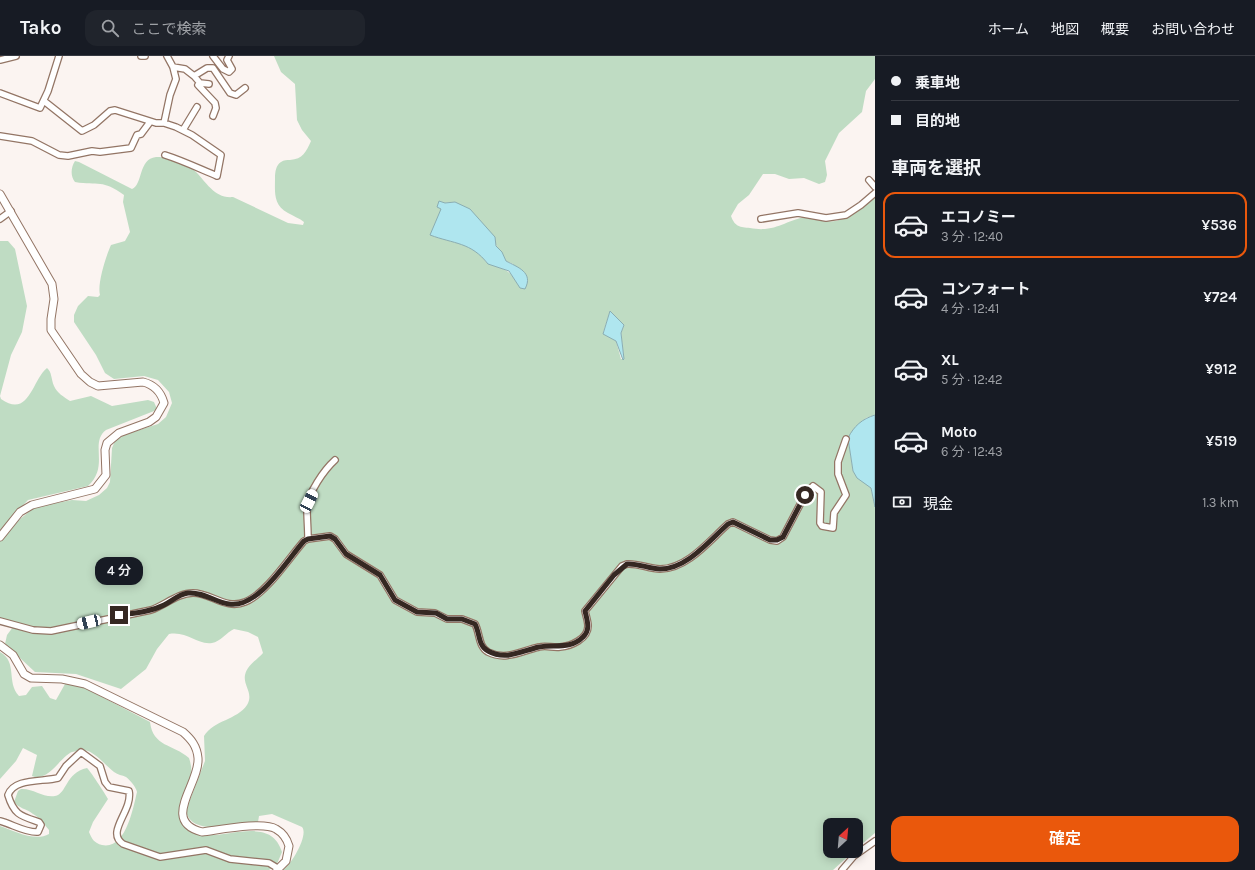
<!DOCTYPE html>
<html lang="ja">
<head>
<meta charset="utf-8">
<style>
	body { margin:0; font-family:Karla,"Noto Sans JP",sans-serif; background:#20242c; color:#f1f3f6; height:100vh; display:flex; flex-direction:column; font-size:15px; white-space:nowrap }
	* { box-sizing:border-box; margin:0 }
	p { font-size:13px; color:#9ea1a6 }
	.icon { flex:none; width:22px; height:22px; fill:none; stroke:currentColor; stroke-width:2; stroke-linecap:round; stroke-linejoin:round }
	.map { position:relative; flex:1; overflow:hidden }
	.side { display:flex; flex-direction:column; background:#171b24; width:380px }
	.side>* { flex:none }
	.guide { display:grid; align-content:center; height:88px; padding:0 16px; background:#171b24 }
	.needle { width:26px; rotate:26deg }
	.fabs { position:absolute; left:823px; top:762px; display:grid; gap:8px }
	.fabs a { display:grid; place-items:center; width:40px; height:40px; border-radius:8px; background:#171b24; box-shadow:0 2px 10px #0003; font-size:20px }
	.end { position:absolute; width:18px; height:18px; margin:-9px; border:5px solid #352822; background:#fff; box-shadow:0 0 0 2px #fff }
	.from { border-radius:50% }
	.bubble { position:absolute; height:28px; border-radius:12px; background:#171b24; box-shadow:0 2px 10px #0003; font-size:13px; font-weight:600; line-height:28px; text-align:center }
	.car { position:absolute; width:12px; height:24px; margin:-12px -6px; border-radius:5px; box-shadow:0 0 3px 1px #0007; background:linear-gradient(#fff 24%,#345 0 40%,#fff 0 76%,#345 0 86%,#fff 0) }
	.guide b { display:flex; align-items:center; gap:14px; height:38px; font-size:15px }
	.guide b+b { border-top:1px solid #363941 }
	.guide i { width:10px; height:10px; background:#f1f3f6 }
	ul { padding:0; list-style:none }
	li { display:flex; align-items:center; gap:12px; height:66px; margin:0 8px 6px; padding:0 8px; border:2px solid transparent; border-radius:12px }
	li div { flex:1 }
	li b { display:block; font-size:15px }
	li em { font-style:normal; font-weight:600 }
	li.on { border-color:#ea580c }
	li>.icon { width:36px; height:36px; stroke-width:1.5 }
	h2 { padding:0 16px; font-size:18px; line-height:48px }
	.pay { display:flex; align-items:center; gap:10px; height:44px; padding:0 16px; font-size:15px }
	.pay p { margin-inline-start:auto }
	.action { display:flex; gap:8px; margin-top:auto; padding:8px 16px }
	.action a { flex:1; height:46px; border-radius:12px; background:#ea580c; color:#fff; font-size:16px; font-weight:600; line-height:46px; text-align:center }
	header { display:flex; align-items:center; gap:24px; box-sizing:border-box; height:56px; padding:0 20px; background:#171b24; border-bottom:1px solid #363941 }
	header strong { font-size:19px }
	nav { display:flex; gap:22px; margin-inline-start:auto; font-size:14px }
	.search { width:280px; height:36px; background:#20242c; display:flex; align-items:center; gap:10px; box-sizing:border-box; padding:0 14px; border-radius:12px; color:#9ea1a6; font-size:15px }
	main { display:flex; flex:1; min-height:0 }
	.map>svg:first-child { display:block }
</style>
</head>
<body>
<header>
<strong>Tako</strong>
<div class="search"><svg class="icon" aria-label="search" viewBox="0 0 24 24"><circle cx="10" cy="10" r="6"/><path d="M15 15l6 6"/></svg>ここで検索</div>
<nav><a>ホーム</a><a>地図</a><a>概要</a><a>お問い合わせ</a></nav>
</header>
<main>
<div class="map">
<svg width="875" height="814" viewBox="0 0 875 814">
	<rect width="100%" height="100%" fill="#fbf4f1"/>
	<path fill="#bfdcc3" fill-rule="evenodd" d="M274,0H875V23L866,35L862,56L839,77L825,105L827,119L825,126L819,128L804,122L789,123L775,118H763L749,139L738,148L731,160C735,171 740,171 750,172C776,177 785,164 809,160C818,159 825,169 839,164C852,159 863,149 875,141V359L866,362L848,382L853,415L871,432L875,451V777L856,793V769H830V795H854L833,814H283C291,809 309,779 302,771L272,758L259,760L258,766C239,768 190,782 186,754L205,705L204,680C214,664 237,664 247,649C254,637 243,630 245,619C247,609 257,604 263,597L258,581L248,576L234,573C227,576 220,586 212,587C196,589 188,575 169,578L157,593L146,613L121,633L76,618L35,616L5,588L7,579L13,571L0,564V485L20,463L35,451L72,444L86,445L99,439L107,432L110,426L112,392L115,385L124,379L158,368L166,361L172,347L169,336L158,324L144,320L114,323L105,317L96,299L74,266V259L78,250L88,240L98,241L100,239C97,228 106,200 111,189L125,185L130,176L123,146L124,139C102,123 99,130 75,126C70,120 71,111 75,105L79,106L132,133C143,129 138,103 156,101C166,100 190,109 196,116C206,126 215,143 233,141L288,167L303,169L304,166C299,162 293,160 288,157C273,149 275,136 275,122C275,116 276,109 281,106C284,104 287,104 290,104C303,103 306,96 311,85L302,74L297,64L295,28L281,16ZM455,146L494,183C495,189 503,200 506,205L513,208L518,229C509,211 502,214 486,206C478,186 448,185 431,179L445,147ZM610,255L624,269L621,277L624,303H621L616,285L603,277Z
		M0,185H8L15,193L27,250L22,276L11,299L0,340Z
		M47,312C52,316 51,323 54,330C57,337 64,341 70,345L91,340L112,350L148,344L154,346L157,353L154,355L106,374C89,387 110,410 88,430L28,444L0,474V340L1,343C29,363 32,324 47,312Z
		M0,596C18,606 6,626 19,640L26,639L32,631L42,630L50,642L56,644L65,628L81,630L150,666C153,691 173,688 189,702C191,708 192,714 191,720C188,733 174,754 182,767C201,801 268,749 282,796L277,808L269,814H0V770C14,775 35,786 49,778V774C44,768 40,762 33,758C27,753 18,752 14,746L18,735L21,733C33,732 43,742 55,740C67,738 65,717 87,712C89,713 106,739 108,743L93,766L89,776C92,783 94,787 102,789C126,794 133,752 137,736C136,731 130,724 126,721C122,719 118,719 114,716C106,710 98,699 88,695C84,694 76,695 72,696C60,701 48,727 32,720L37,699L23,692L16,705L0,723Z"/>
	<path fill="#afe6ef" stroke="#8aadb2" d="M439,145L445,147L455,146L470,153L495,181L496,190L502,196L506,205C517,211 534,216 525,233L520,232L509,215L488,208C471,186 454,188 430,179L441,153L437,151Z
		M610,255L624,269L621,277L624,303L623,304L616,285L603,278Z
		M875,359V451L871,432L857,422L853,415L848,382C854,370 862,363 875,359Z"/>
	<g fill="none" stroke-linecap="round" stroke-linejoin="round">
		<defs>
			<path id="minor" d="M141,0H145
				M213,0L223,13L229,16L232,13L227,4L229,0
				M0,4L16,0
				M173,11L185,13L194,20L207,12H213L230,37L236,39L245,32
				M194,20L200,27L209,28
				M200,27L198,29L215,47L216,52L213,60
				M0,37L40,52L48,35L59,0
				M44,45L82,75L94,69L110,55L115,54L156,67H164L176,71L192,79L221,99L217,120C200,113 184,105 165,99
				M164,67L170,39L176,23L173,11L167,0
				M183,74L197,51
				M0,80L32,85L59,99L68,100L92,95L100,96L131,92L137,79L141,78L150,66
				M869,124L875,131
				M0,163L11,155
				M761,163L798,157L826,162L846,159L861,149L875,137
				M308,483C308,473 307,462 307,452C308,437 324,414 335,404
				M0,565L33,574L51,575L151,554C165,549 178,537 193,537C211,537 226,554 245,546C266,538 289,502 304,485L308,483L330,480L335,483L346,498L380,519L395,544L417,556L435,557L447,563H462L475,568C480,577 478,590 488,596C506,605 521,595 539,591C546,589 553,592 560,591C571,590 588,583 588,570C588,565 586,560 585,555L622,510L627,508C638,507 649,513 660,513C687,513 709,485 728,468L733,466L770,484L777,485L783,481L805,439L813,430L821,436L820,467L822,470L833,472L834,457L846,439L838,418V406L846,383
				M0,765C12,768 26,777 38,776L41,769L39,766C21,760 14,759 8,739C14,722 42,726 58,722L66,710L81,696L100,710L105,726L109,731L129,735C133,755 105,776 123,788L160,801L206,794L230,803L269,807L279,813
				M842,814L854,800L875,785"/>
			<path id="tertiary" d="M0,138L52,228L54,243L51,263V274L81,318L90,326L98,330L143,326C155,329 161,336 164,347L156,361L149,366L119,377L107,387L105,394L106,419L95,433L32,449L20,456L0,481
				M0,589L13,599L24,618L31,622L62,623L85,628L183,676C191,683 197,690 198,702C200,728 160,765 202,776C219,774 263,765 276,773C283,777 287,783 289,790L286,805L277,814"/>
		</defs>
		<use href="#minor" stroke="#937565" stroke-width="8"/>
		<use href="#tertiary" stroke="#937565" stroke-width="9"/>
		<use href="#minor" stroke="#fff" stroke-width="5.5"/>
		<use href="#tertiary" stroke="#fff" stroke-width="7"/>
	</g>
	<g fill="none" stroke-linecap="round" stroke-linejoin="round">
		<path stroke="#352822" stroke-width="5" d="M119,559C134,557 150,556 164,549C172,545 179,538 188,537C204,536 215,546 229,548C258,553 287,504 304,485L308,483L330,480L335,483L346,498L380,519L395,544L417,556L436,557L447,563H462L475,568C480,577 478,590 488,595C506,605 521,595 539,591C554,588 570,594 583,581C591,574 587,564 585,555L614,519L627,508C638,507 649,513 660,513C687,513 709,485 728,468L733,466L770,484H777L783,481L805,439"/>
	</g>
</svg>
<div class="fabs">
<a><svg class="needle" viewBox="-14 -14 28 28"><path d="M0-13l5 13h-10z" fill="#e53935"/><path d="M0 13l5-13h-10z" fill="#9ea1a6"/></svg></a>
</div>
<i class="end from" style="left:805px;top:439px"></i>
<i class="end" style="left:119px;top:559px"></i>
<div class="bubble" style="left:95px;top:501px;width:48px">4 分</div>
<i class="car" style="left:309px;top:445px;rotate:27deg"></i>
<i class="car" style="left:89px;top:566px;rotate:257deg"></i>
</div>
<section class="side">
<div class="guide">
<b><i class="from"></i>乗車地</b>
<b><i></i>目的地</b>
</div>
<h2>車両を選択</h2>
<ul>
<li class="on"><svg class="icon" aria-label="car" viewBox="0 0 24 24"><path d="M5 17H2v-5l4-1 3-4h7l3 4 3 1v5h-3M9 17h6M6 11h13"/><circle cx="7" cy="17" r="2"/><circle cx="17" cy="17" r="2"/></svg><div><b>エコノミー</b><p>3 分 · 12:40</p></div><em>¥536</em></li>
<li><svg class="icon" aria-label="car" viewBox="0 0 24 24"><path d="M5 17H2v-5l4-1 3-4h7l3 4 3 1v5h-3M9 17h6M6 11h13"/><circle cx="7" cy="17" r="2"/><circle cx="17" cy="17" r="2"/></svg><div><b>コンフォート</b><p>4 分 · 12:41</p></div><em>¥724</em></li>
<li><svg class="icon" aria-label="car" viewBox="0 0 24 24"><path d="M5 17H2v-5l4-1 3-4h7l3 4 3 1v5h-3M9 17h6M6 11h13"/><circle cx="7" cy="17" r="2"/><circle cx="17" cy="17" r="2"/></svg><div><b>XL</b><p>5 分 · 12:42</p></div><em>¥912</em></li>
<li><svg class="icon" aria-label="car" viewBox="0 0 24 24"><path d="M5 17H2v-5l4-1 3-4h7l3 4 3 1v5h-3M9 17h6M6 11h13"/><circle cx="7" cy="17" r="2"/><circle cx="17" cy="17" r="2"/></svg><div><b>Moto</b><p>6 分 · 12:43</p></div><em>¥519</em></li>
</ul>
<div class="pay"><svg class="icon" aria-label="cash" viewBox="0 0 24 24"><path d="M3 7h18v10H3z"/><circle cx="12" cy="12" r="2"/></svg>現金<p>1.3 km</p></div>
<div class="action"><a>確定</a></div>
</section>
</main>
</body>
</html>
